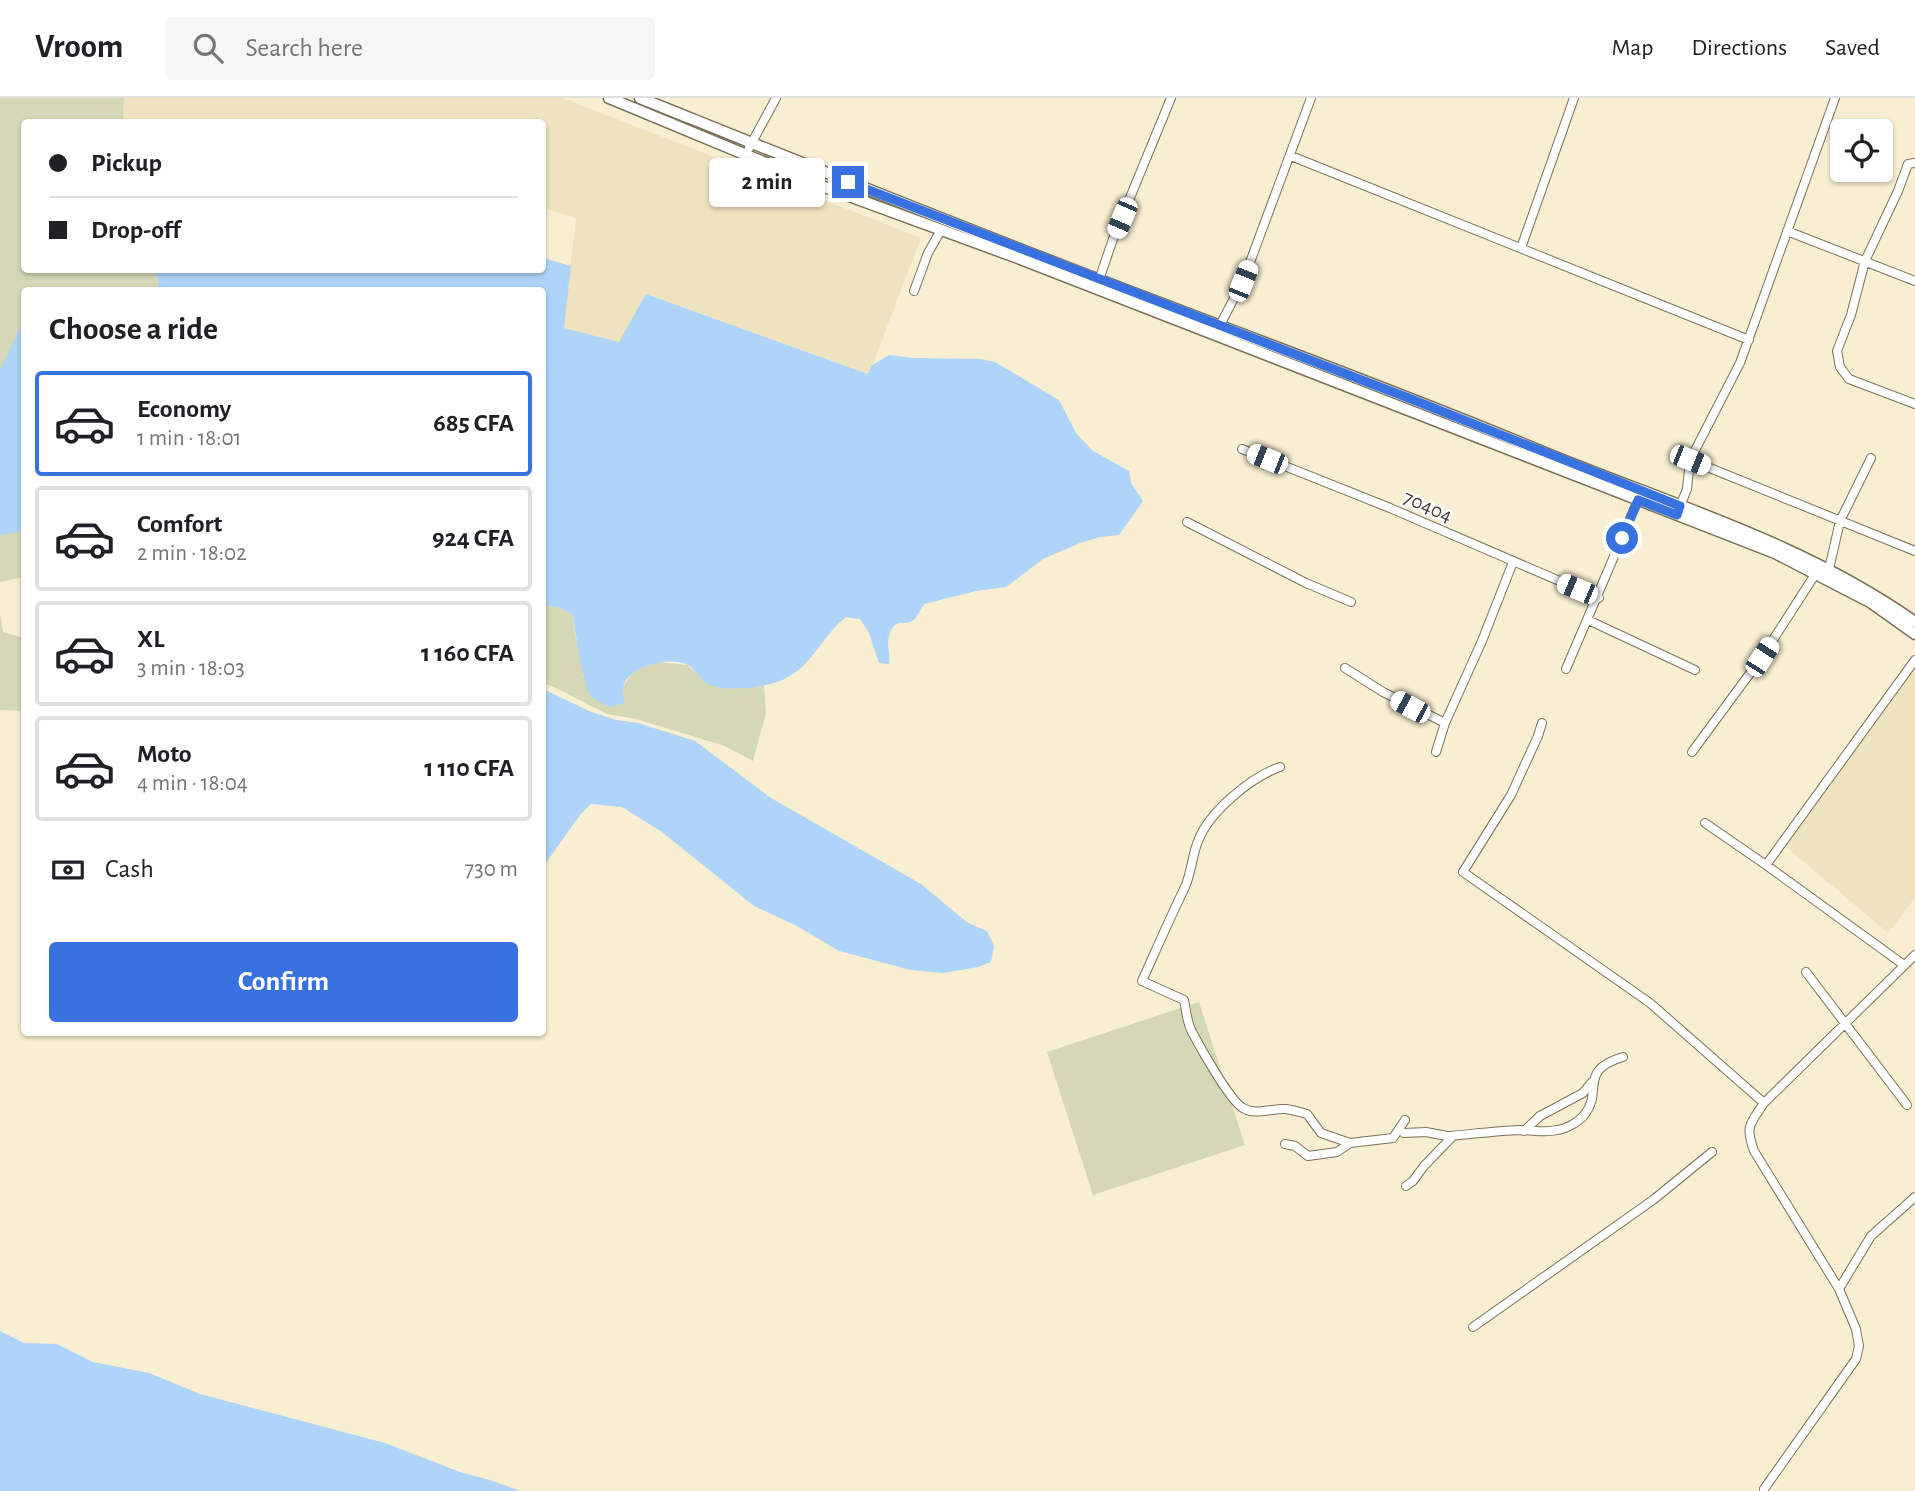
<!DOCTYPE html>
<html lang="en">
<head>
<meta charset="utf-8">
<style>
	body { margin:0; font-family:"Alegreya Sans",sans-serif; background:#f6f6f6; color:#202124; height:100vh; display:flex; flex-direction:column; font-size:26px; white-space:nowrap }
	* { box-sizing:border-box; margin:0 }
	p { font-size:23px; color:#757577 }
	.icon { flex:none; width:38px; height:38px; fill:none; stroke:currentColor; stroke-width:2; stroke-linecap:round; stroke-linejoin:round }
	.map { position:relative; flex:1; overflow:hidden }
	.sheet { position:absolute; left:21px; top:189px; width:525px; height:749px; display:flex; flex-direction:column; background:#fff; border-radius:7px; box-shadow:0 2px 5px #0004 }
	.sheet>* { flex:none }
	.top-card { position:absolute; left:21px; top:21px; width:525px; height:154px; border-radius:7px; box-shadow:0 2px 5px #0004; display:grid; align-content:center; height:154px; padding:0 28px; background:#fff }
	.buttons { position:absolute; left:1830px; top:21px; display:grid; gap:14px }
	.buttons a { display:grid; place-items:center; width:63px; height:63px; border-radius:7px; background:#fff; box-shadow:0 2px 5px #0004; font-size:35px }
	.end { position:absolute; width:32px; height:32px; margin:-16px; border:9px solid #3871e0; background:#fff; box-shadow:0 0 0 4px #fff }
	.from { border-radius:50% }
	.bubble { position:absolute; height:49px; border-radius:7px; background:#fff; box-shadow:0 2px 5px #0004; font-size:23px; font-weight:600; line-height:49px; text-align:center }
	.car { position:absolute; width:21px; height:42px; margin:-21px -10px; border-radius:9px; box-shadow:0 0 5px 2px #0007; background:linear-gradient(#fff 24%,#345 0 40%,#fff 0 76%,#345 0 86%,#fff 0) }
	.top-card b { display:flex; align-items:center; gap:24px; height:66px; font-size:26px }
	.top-card b+b { border-top:2px solid #e0e0e0 }
	.top-card i { width:18px; height:18px; background:#202124 }
	ul { padding:0; list-style:none }
	li { display:flex; align-items:center; gap:21px; height:105px; margin:0 14px 10px; padding:0 14px; border:4px solid #e0e0e0; border-radius:7px }
	li div { flex:1 }
	li b { display:block; font-size:26px }
	li em { font-style:normal; font-weight:600 }
	li.active { border-color:#3871e0 }
	li>.icon { width:63px; height:63px; stroke-width:1.5 }
	h2 { padding:0 28px; font-size:32px; line-height:84px }
	.pay { display:flex; align-items:center; gap:18px; height:77px; padding:0 28px; font-size:26px }
	.pay p { margin-inline-start:auto }
	.primary-button { display:flex; gap:14px; margin-top:auto; padding:14px 28px }
	.primary-button a { flex:1; height:80px; border-radius:7px; background:#3871e0; color:#fff; font-size:28px; font-weight:600; line-height:80px; text-align:center }
	header { display:flex; align-items:center; gap:42px; box-sizing:border-box; height:98px; padding:0 35px; background:#fff; border-bottom:2px solid #e0e0e0 }
	header strong { font-size:33px }
	nav { display:flex; gap:38px; margin-inline-start:auto; font-size:24px }
	.search { width:490px; height:63px; background:#f6f6f6; display:flex; align-items:center; gap:18px; box-sizing:border-box; padding:0 24px; border-radius:7px; color:#757577; font-size:26px }
	.map>svg:first-child { display:block }
</style>
</head>
<body>
<header>
<strong>Vroom</strong>
<div class="search"><svg class="icon" aria-label="search" viewBox="0 0 24 24"><circle cx="10" cy="10" r="6"/><path d="M15 15l6 6"/></svg>Search here</div>
<nav><a>Map</a><a>Directions</a><a>Saved</a></nav>
</header>
<div class="map">
<svg width="1915" height="1393" viewBox="0 0 1915 1393">
	<rect width="100%" height="100%" fill="#f8eed1"/>
	<path fill="#efe3bf" d="M124,0H563L921,140L869,276L647,196L619,244L563,230L576,120L543,110L542,24H123Z
		M1912,568L1915,571V800L1888,835L1784,747Z"/>
	<path fill="#d4d8b7" d="M0,0H124L123,24H24V172H150L158,180L159,192H24V479L0,484Z
		M543,508L557,509L573,516C574,538 581,559 584,581L623,588L635,572L657,564L687,567L709,586L735,590L764,588L766,615L753,663L725,648L636,621L607,616L556,590L543,585Z
		M0,516L3,534L24,540V613L0,612Z
		M1199,904L1245,1047L1093,1097L1047,954Z"/>
	<path fill="#aed4fa" d="M543,160L571,168L564,230L619,244L646,196L868,276L872,267L889,257L914,260L981,261L995,264L1059,302L1076,335L1093,353L1129,373L1131,385L1143,403L1119,437L1100,439L1080,445L1043,461L1006,489L976,493L924,506C921,510 918,517 915,521C905,530 895,517 889,538C886,547 891,557 889,566L879,565L869,535L860,521L846,519C821,538 811,573 777,584C761,590 724,594 708,586C700,582 696,572 688,567C671,558 629,567 623,589C622,593 624,600 624,605L609,609C604,606 594,602 590,597C584,589 574,529 573,516L557,509L543,508L542,192H159L158,180L150,172H542Z
		M24,222V433L0,437V272Z
		M543,591L589,613L616,622L638,625L695,643L771,700L921,786L968,825L987,833L994,848L991,864L978,869L943,875L911,872L839,853L797,828L754,808L662,734L622,709L591,706L580,717L543,769Z
		M0,1233L24,1245L57,1246L93,1264L149,1275L200,1296L385,1345L460,1374L490,1382L520,1393H0Z"/>
	<g fill="none" stroke-linecap="round" stroke-linejoin="round">
		<defs>
			<path id="street" d="M749,50L776,0
				M1291,58L1749,242
				M1915,65L1908,66L1898,93L1865,163L1851,217L1837,253L1840,269L1849,281L1915,306
				M1787,133L1915,183
				M1521,150L1574,0
				M1099,182L1113,141L1171,0
				M914,193L928,155L941,132
				M1218,231L1243,183L1311,0
				M1242,351L1390,410L1599,500
				M1690,362L1915,453
				M1679,411L1687,391L1690,362L1740,265L1835,0
				M1187,424L1306,485L1351,504
				M1829,471L1840,423L1871,360
				M1588,522L1695,572
				M1345,570L1383,594L1445,625
				M1566,571L1638,402
				M1542,625L1538,638L1511,697L1463,774L1650,905L1764,1005
				M1436,654L1445,625L1482,543L1513,464
				M1692,654L1762,559L1816,475
				M1280,669C1251,679 1209,714 1198,743C1192,758 1191,776 1185,789C1170,820 1156,852 1142,883L1184,902C1186,912 1187,925 1192,934C1200,949 1230,1003 1243,1010C1256,1018 1271,1010 1286,1011C1293,1012 1300,1014 1307,1016L1321,1035L1350,1045
				M1705,725L1766,767L1904,867
				M1766,767L1915,562
				M1806,874L1907,1007
				M1524,1033L1540,1018L1583,995L1592,984
				M1404,1035L1426,1034L1452,1039L1424,1068L1413,1083L1406,1088
				M1450,1038C1473,1036 1496,1033 1520,1032C1532,1032 1545,1035 1557,1032C1566,1031 1579,1024 1585,1016C1603,993 1578,972 1623,959
				M1285,1046L1295,1048L1308,1058L1337,1054L1350,1045L1393,1040L1405,1022
				M1839,1191L1871,1138L1915,1099
				M1473,1229L1653,1102L1712,1054
				M1764,1391L1856,1261L1859,1248L1856,1231L1839,1191L1754,1053C1745,1028 1750,1026 1764,1005L1915,857"/>
			<path id="secondary" d="M609,0L819,87L1018,160L1775,455L1870,504L1915,536
				M640,0C782,57 923,114 1066,169C1223,230 1382,287 1538,352C1668,406 1798,442 1915,524"/>
		</defs>
		<use href="#street" stroke="#7c7259" stroke-width="10"/>
		<use href="#secondary" stroke="#7c7259" stroke-width="13"/>
		<use href="#street" stroke="#fff" stroke-width="8"/>
		<use href="#secondary" stroke="#fff" stroke-width="10"/>
	</g>
	<g fill="none" stroke-linecap="round" stroke-linejoin="round">
		<path stroke="#3871e0" stroke-width="9" d="M848,84L1411,301L1680,408L1677,417L1638,402L1622,440"/>
	</g>
	<g text-anchor="middle" stroke-width="5" stroke-linejoin="round" paint-order="stroke">
		<g font-size="21" fill="#403c31" stroke="#fff">
			<text transform="translate(1428 408) rotate(24)" y="7">70404</text>
		</g>
	</g>
</svg>
<div class="buttons">
<a><svg class="icon" aria-label="locate" viewBox="0 0 24 24"><circle cx="12" cy="12" r="6"/><path d="M12 2v4M12 18v4M2 12h4M18 12h4"/></svg></a>
</div>
<i class="end from" style="left:1622px;top:440px"></i>
<i class="end" style="left:848px;top:84px"></i>
<div class="bubble" style="left:709px;top:60px;width:116px">2 min</div>
<i class="car" style="left:1122px;top:120px;rotate:203deg"></i>
<i class="car" style="left:1243px;top:183px;rotate:22deg"></i>
<i class="car" style="left:1267px;top:361px;rotate:292deg"></i>
<i class="car" style="left:1690px;top:362px;rotate:112deg"></i>
<i class="car" style="left:1577px;top:491px;rotate:293deg"></i>
<i class="car" style="left:1762px;top:559px;rotate:33deg"></i>
<i class="car" style="left:1410px;top:609px;rotate:298deg"></i>
<div class="top-card">
<b><i class="from"></i>Pickup</b>
<b><i></i>Drop-off</b>
</div>
<section class="sheet">
<h2>Choose a ride</h2>
<ul>
<li class="active"><svg class="icon" aria-label="car" viewBox="0 0 24 24"><path d="M5 17H2v-5l4-1 3-4h7l3 4 3 1v5h-3M9 17h6M6 11h13"/><circle cx="7" cy="17" r="2"/><circle cx="17" cy="17" r="2"/></svg><div><b>Economy</b><p>1 min · 18:01</p></div><em>685 CFA</em></li>
<li><svg class="icon" aria-label="car" viewBox="0 0 24 24"><path d="M5 17H2v-5l4-1 3-4h7l3 4 3 1v5h-3M9 17h6M6 11h13"/><circle cx="7" cy="17" r="2"/><circle cx="17" cy="17" r="2"/></svg><div><b>Comfort</b><p>2 min · 18:02</p></div><em>924 CFA</em></li>
<li><svg class="icon" aria-label="car" viewBox="0 0 24 24"><path d="M5 17H2v-5l4-1 3-4h7l3 4 3 1v5h-3M9 17h6M6 11h13"/><circle cx="7" cy="17" r="2"/><circle cx="17" cy="17" r="2"/></svg><div><b>XL</b><p>3 min · 18:03</p></div><em>1 160 CFA</em></li>
<li><svg class="icon" aria-label="car" viewBox="0 0 24 24"><path d="M5 17H2v-5l4-1 3-4h7l3 4 3 1v5h-3M9 17h6M6 11h13"/><circle cx="7" cy="17" r="2"/><circle cx="17" cy="17" r="2"/></svg><div><b>Moto</b><p>4 min · 18:04</p></div><em>1 110 CFA</em></li>
</ul>
<div class="pay"><svg class="icon" aria-label="cash" viewBox="0 0 24 24"><path d="M3 7h18v10H3z"/><circle cx="12" cy="12" r="2"/></svg>Cash<p>730 m</p></div>
<div class="primary-button"><a>Confirm</a></div>
</section>
</div>
</body>
</html>
